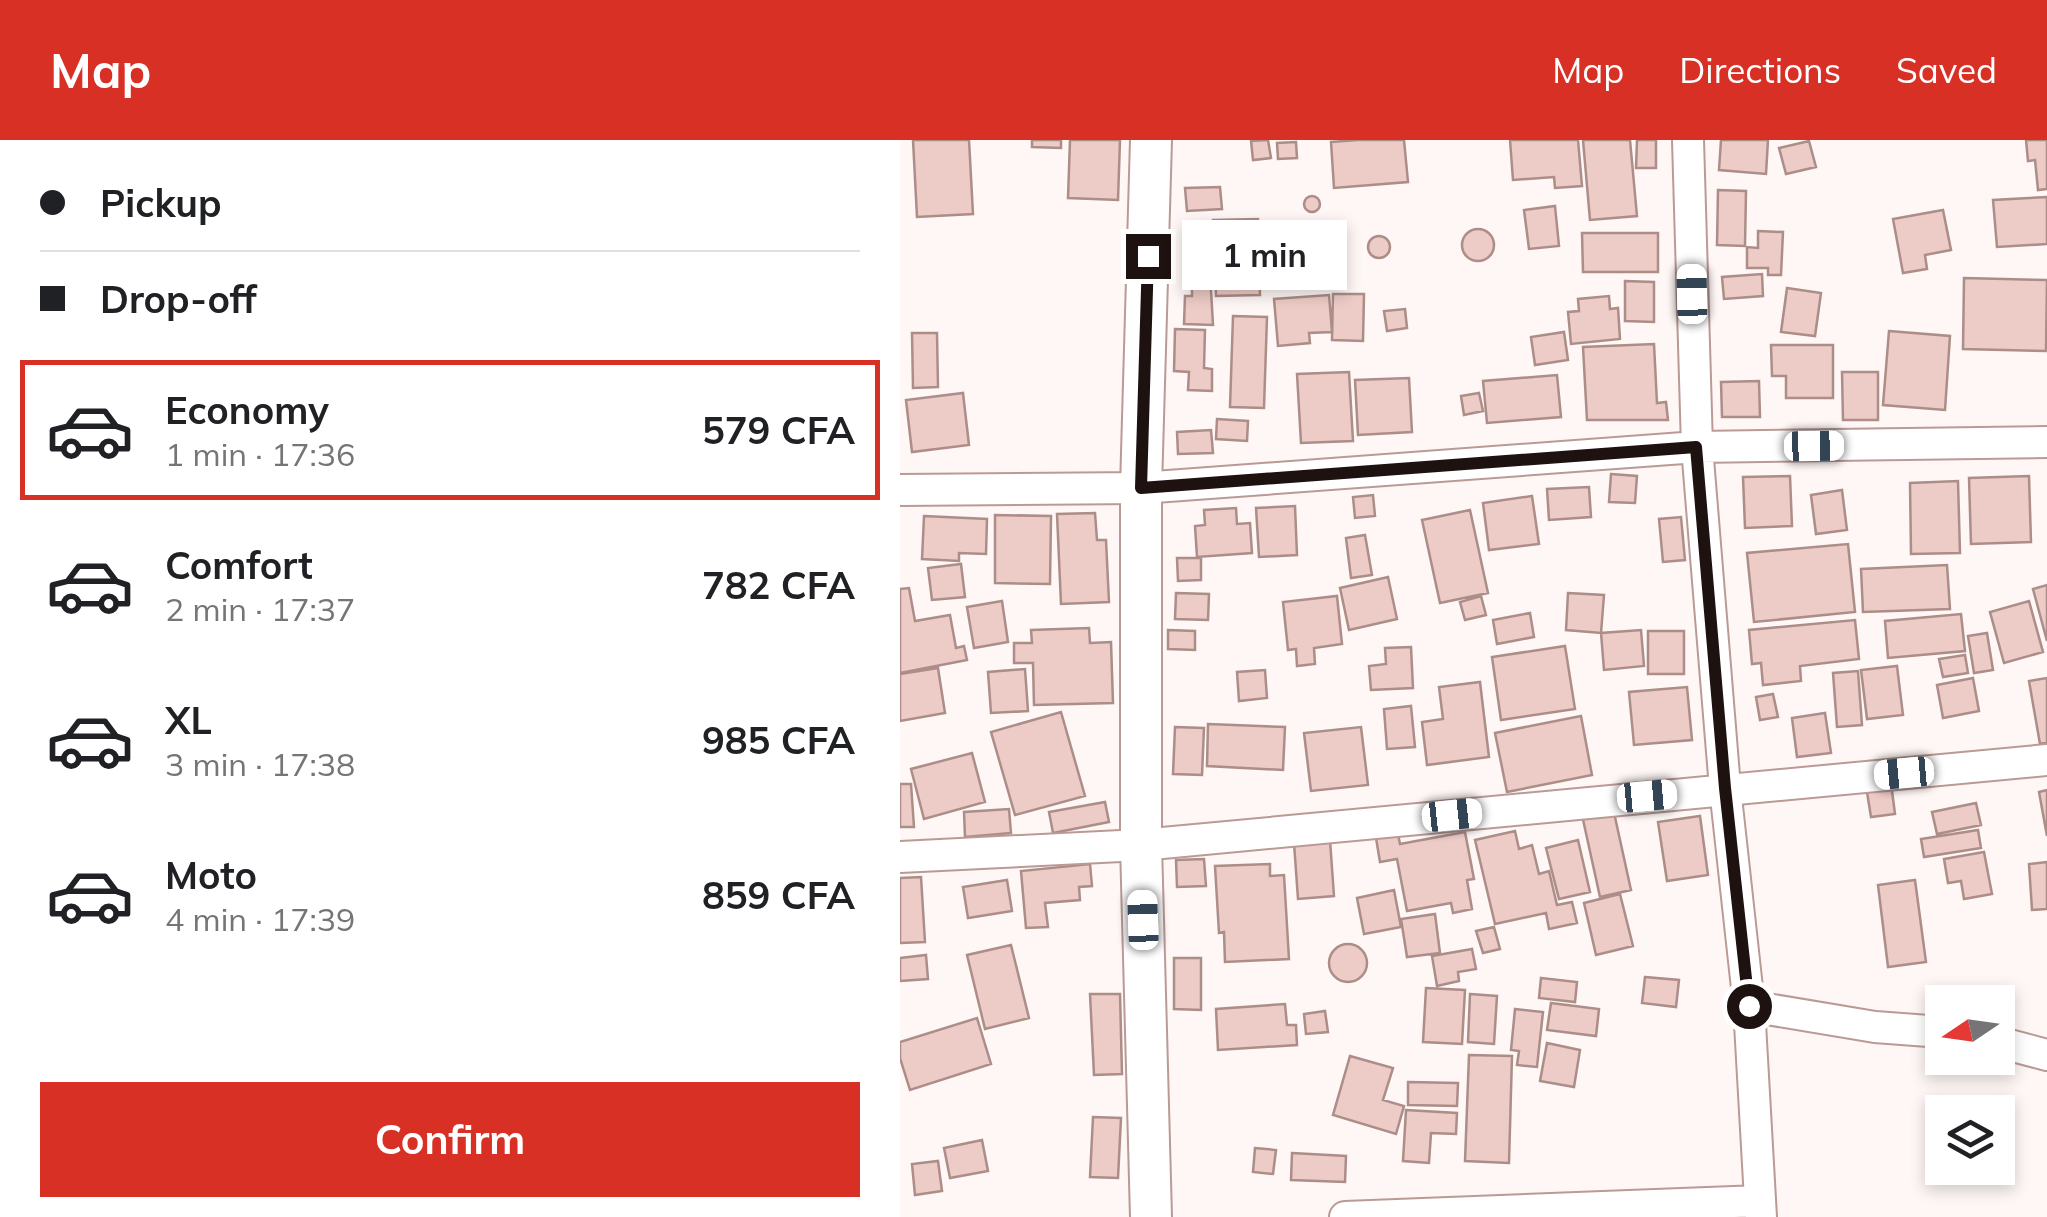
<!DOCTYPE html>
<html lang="en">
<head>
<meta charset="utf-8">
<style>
	body { margin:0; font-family:Mulish,sans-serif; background:#f2f2f2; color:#202124; height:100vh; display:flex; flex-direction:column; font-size:38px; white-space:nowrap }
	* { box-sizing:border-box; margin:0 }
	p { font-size:32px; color:#757577 }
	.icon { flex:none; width:55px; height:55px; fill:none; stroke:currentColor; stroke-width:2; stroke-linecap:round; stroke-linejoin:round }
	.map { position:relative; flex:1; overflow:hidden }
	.drawer { display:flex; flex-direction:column; background:#fff; width:900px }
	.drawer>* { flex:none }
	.banner { display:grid; align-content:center; height:220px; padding:0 40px; background:#fff }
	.needle { width:65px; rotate:257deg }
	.buttons { position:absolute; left:1025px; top:845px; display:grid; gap:20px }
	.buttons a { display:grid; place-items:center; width:90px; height:90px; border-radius:0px; background:#fff; box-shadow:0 5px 15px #0003; font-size:50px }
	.end { position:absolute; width:45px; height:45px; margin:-22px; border:12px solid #1d1210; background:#fff; box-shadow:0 0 0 5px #fff }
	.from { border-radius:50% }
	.bubble { position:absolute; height:70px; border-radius:0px; background:#fff; box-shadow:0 5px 15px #0003; font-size:32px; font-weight:700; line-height:70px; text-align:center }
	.car { position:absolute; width:30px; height:60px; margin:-30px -15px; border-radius:12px; box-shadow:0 0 8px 2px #0007; background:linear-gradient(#fff 24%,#345 0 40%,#fff 0 76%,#345 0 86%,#fff 0) }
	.banner b { display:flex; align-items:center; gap:35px; height:95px; font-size:38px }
	.banner b+b { border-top:2px solid #e0e0e0 }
	.banner i { width:25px; height:25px; background:#202124 }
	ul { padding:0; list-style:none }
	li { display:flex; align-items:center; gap:30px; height:140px; margin:0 20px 15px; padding:0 20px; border:5px solid transparent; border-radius:0px }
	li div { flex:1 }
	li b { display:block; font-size:38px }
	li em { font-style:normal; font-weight:700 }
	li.on { border-color:#d93025 }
	li>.icon { width:90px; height:90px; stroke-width:1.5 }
	.button { display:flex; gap:20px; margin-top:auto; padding:20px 40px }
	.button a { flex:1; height:115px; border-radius:0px; background:#d93025; color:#fff; font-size:40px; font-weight:700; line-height:115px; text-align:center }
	header { display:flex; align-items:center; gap:60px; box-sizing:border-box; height:140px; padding:0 50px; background:#d93025; color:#fff }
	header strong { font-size:48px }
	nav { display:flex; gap:55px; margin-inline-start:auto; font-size:35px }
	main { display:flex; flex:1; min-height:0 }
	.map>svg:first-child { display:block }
</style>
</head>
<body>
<header>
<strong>Map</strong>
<nav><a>Map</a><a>Directions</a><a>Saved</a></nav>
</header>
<main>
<section class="drawer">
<div class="banner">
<b><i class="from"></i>Pickup</b>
<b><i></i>Drop-off</b>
</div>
<ul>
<li class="on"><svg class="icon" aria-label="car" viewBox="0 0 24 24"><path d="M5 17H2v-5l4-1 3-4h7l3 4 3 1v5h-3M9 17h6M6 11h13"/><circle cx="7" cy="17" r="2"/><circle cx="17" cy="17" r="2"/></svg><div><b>Economy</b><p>1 min · 17:36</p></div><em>579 CFA</em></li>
<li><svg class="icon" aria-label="car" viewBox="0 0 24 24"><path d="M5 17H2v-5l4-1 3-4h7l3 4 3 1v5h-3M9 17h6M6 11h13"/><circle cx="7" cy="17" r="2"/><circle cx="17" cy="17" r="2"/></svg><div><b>Comfort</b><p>2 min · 17:37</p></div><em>782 CFA</em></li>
<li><svg class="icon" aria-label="car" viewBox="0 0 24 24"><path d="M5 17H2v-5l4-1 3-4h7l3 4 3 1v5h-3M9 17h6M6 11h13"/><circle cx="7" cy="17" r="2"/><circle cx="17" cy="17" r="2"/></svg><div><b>XL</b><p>3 min · 17:38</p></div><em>985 CFA</em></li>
<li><svg class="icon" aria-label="car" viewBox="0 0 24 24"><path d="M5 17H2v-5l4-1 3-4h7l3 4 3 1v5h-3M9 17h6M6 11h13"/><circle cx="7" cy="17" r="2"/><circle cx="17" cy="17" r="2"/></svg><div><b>Moto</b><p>4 min · 17:39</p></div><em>859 CFA</em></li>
</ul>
<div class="button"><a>Confirm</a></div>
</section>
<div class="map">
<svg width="1147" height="1077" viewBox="0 0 1147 1077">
	<rect width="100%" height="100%" fill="#fef7f5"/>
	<path fill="#edcbc6" stroke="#ac8d88" stroke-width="2.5" d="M13,0H69L73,74L17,77Z
		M132,0H161V8L132,7Z
		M170,0H220L218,60L168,58Z
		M368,0L371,18L353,20L351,1Z
		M458,0H504L508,42L434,48L431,2Z
		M610,0H678L682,46L655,48L654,37L613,40Z
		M683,0H730L737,76L690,80Z
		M737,0H756V28H736Z
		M821,0H868L866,34L819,30Z
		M1126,0H1147V49L1138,50L1135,20L1128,21Z
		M909,1L916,27L886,34L879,8Z
		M396,2L397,18L378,19L377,3Z
		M320,47L322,69L287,71L285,48Z
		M818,50L846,51L845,106L817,105Z
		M404 64a8 8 0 1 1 16 0a8 8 0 1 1-16 0Z
		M1147,57V104L1097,107L1093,60Z
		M655,66L659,106L629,109L624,70Z
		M1043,70L1051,110L1025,115L1027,129L1003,133L993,79Z
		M358,79L360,155L316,156L313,80Z
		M562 105a16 16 0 1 1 32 0a16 16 0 1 1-32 0Z
		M858,91L883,92L881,135H868V128H847V107L858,108Z
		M682,93H758V132H683Z
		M468 107a11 11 0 1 1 22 0a11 11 0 1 1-22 0Z
		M292,133H310L313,185L284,184L285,156H292Z
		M862,134L863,156L824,159L822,137Z
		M1064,138L1147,140L1146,211L1063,209Z
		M725,141L754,142V182L725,181Z
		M887,148L921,153L915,196L881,192Z
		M433,154H464L463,201L432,200Z
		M429,155L432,192L409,193L410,203L378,206L374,159Z
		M709,156L710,169L718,168L720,199L671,204L668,172L679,171L678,159Z
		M505,169L507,188L487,191L484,171Z
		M333,176L367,177L364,268L330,267Z
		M275,189L305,190L304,228L312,229V251L288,250L289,232L274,231Z
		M989,191L1050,196L1045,270L983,265Z
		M664,192L668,220L635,225L631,197Z
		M12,193H37L38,247L13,248Z
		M754,204L757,263L766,262L768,280H687L683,207Z
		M871,205H933V258H886V236H872Z
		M449,232L453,301L401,303L397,234Z
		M942,232H978V280H943Z
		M657,235L661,277L587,283L583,241Z
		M509,238L512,292L458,295L455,240Z
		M859,241L860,277H822L821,242Z
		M63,253L69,305L12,312L6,260Z
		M579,253L583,271L564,275L561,256Z
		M317,279L348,281L347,301L316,299Z
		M311,290L313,313L278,314L277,292Z
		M711,334L737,336L735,363L709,362Z
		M890,336L892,386L845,388L843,337Z
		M1129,336L1131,402L1071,404L1069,338Z
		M1058,341L1060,413L1011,414L1010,343Z
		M689,347L691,377L649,380L647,349Z
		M942,350L947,390L916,394L911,355Z
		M473,355L475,376L455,378L453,357Z
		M632,356L639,404L589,410L583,363Z
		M395,366L397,415L359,417L356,368Z
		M336,368L337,384L350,383L352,413L297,417L295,386L305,385L304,370Z
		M570,370L588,453L540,463L522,380Z
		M195,373L197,400H206L209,462L161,464L157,374Z
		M95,375L151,376L150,444L95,443Z
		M24,376L87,379L86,414L59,413V421L22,419Z
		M781,377L785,420L763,422L759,379Z
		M465,395L472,435L451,438L446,398Z
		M948,404L955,472L854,482L847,413Z
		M277,418H301V440L278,441Z
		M61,424L65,457L32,460L28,428Z
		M1047,425L1050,469L963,472L961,429Z
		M488,437L497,479L449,490L440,448Z
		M1147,445V501L1133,449Z
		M9,448L15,481L50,475L56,508L64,506L67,520L0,533V449Z
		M276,453L309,454L308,480L275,479Z
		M668,453L704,455L701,493L666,490Z
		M437,456L442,504L414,508L415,524L397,526L396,509L388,510L383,462Z
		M581,456L586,475L565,480L560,462Z
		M102,461L108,502L74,508L67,467Z
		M1129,461L1143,512L1104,523L1090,472Z
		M630,473L634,497L597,504L593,480Z
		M1061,474L1065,511L988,518L985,481Z
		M955,480L959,519L900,526L901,541L863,545L861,523L852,524L849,490Z
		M189,488L190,503L211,502L213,563L134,565L133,523H114V503H132L131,490Z
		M268,490L295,491V510L268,509Z
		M741,490L744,526L704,530L701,493Z
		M748,491H784V534H748Z
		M1087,493L1093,530L1074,533L1068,496Z
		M665,506L675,569L601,580L592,517Z
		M511,507L513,548L471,550L469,526L486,524L485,508Z
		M1065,515L1068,533L1043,537L1039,519Z
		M997,526L1003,575L967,579L961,530Z
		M38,528L45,573L0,581V534Z
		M125,529L128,571L91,573L88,532Z
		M365,530L367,558L339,561L337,532Z
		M958,531L962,585L937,587L933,533Z
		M1073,538L1079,571L1043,578L1037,545Z
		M1147,538V602L1140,604L1129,541Z
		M580,542L589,617L527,625L522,582L543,579L539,547Z
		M787,547L792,600L734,605L729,552Z
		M873,554L878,577L860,580L856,557Z
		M511,566L515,607L487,609L484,569Z
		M161,572L185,656L115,675L91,592Z
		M925,573L931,613L897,617L892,578Z
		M681,576L692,635L607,652L595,593Z
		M308,584L385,587L383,630L307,626Z
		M275,587L304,588L302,635L273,634Z
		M461,587L468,645L411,651L404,593Z
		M72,613L85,662L24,679L11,629Z
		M991,643L995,674L971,677L966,646Z
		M0,644H11L14,687H0Z
		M1147,650V696L1139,652Z
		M205,662L209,682L153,693L149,672Z
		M1076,663L1081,685L1037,694L1032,672Z
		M713,668L731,750L700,757L682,675Z
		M109,669L111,693L65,697L64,672Z
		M800,676L808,735L767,741L758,682Z
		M1078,690L1081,708L1024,717L1021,699Z
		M615,691L619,709L632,705L639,734L649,731L657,765L672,762L677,783L649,789L646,773L595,784L575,700Z
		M565,692L574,739L567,740L572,769L553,773L551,763L507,771L497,719L480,722L476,698L498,694L500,704Z
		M430,700L434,756L398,759L394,703Z
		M678,700L690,752L659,759L646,708Z
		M1084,712L1092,754L1064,759L1061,741L1048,743L1044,719Z
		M304,719L306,746L277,747L276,720Z
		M1147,722V769L1132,770L1129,724Z
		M190,724L192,746L179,747L180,760L145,763L148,787L126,788L121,731Z
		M370,724V736L384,735L389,819L325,822L324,792L319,793L315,726Z
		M21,737L25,802L0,803V738Z
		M107,740L112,771L68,778L63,747Z
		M1015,740L1026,822L988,827L978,745Z
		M494,750L501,787L464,794L457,758Z
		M720,754L733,806L696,815L684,763Z
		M535,774L540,813L507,817L501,779Z
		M594,787L600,809L583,813L576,791Z
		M429 823a19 19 0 1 1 38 0a19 19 0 1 1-38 0Z
		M111,805L129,878L85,889L67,815Z
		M572,809L576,829L558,832L559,841L537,846L532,816Z
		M26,815L28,839L0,841V818Z
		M274,818H301V870L274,869Z
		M745,837L779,840L776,867L742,863Z
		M641,838L677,842L675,862L639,858Z
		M526,848L565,850L562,904L523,902Z
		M190,854H220L222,934L194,935Z
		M570,854L597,856L594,904L568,902Z
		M651,863L699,869L696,896L647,890Z
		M385,864L387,885H396L397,905L318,910L316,869Z
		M615,869L643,872L637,927L617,925L619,911L611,910Z
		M425,871L428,892L406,894L404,874Z
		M77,878L91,924L10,950L0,918V902Z
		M647,903L680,910L674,947L640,941Z
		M569,915L612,916L609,1023L565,1021Z
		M450,916L493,928L483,960L504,966L496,994L433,975Z
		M508,942L558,943L557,966L508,965Z
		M506,970L557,973L556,994L531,993L529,1023L503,1021Z
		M193,977L221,978L218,1038L190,1037Z
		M82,1000L88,1031L50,1038L44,1008Z
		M355,1008L376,1010L373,1034L353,1032Z
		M392,1013L446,1016L445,1042L391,1040Z
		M38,1021L42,1051L15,1055L12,1024Z"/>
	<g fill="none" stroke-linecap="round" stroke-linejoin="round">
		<defs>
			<path id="minor" d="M788,0L797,307L825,648L849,866L861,1077
				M0,350L241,348L797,307L1147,302
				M0,717L241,705L1147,620
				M849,866L975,887L1042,892
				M1098,902L1147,915
				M445,1077L860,1061"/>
			<path id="secondary" d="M251,0L241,348V705L251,1077"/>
		</defs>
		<use href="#minor" stroke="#ba9a95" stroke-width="34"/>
		<use href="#secondary" stroke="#ba9a95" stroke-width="44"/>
		<use href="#minor" stroke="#fff" stroke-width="30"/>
		<use href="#secondary" stroke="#fff" stroke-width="40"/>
	</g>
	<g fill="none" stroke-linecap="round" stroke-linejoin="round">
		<path stroke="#1d1210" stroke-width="12" d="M248,116L241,348L796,307L825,648L849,866"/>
	</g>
</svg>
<div class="buttons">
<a><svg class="needle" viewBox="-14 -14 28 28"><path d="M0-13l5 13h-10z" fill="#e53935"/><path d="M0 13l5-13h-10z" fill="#757577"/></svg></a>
<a><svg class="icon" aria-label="layers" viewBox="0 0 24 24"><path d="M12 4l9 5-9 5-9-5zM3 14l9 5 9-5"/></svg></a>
</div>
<i class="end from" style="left:849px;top:866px"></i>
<i class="end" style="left:248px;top:116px"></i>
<div class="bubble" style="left:282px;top:80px;width:165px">1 min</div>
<i class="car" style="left:792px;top:154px;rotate:359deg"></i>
<i class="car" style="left:914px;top:306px;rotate:89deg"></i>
<i class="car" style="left:1004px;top:633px;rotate:265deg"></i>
<i class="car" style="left:747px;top:656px;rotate:85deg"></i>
<i class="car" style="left:552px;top:675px;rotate:84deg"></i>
<i class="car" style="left:243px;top:780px;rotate:358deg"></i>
</div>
</main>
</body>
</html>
